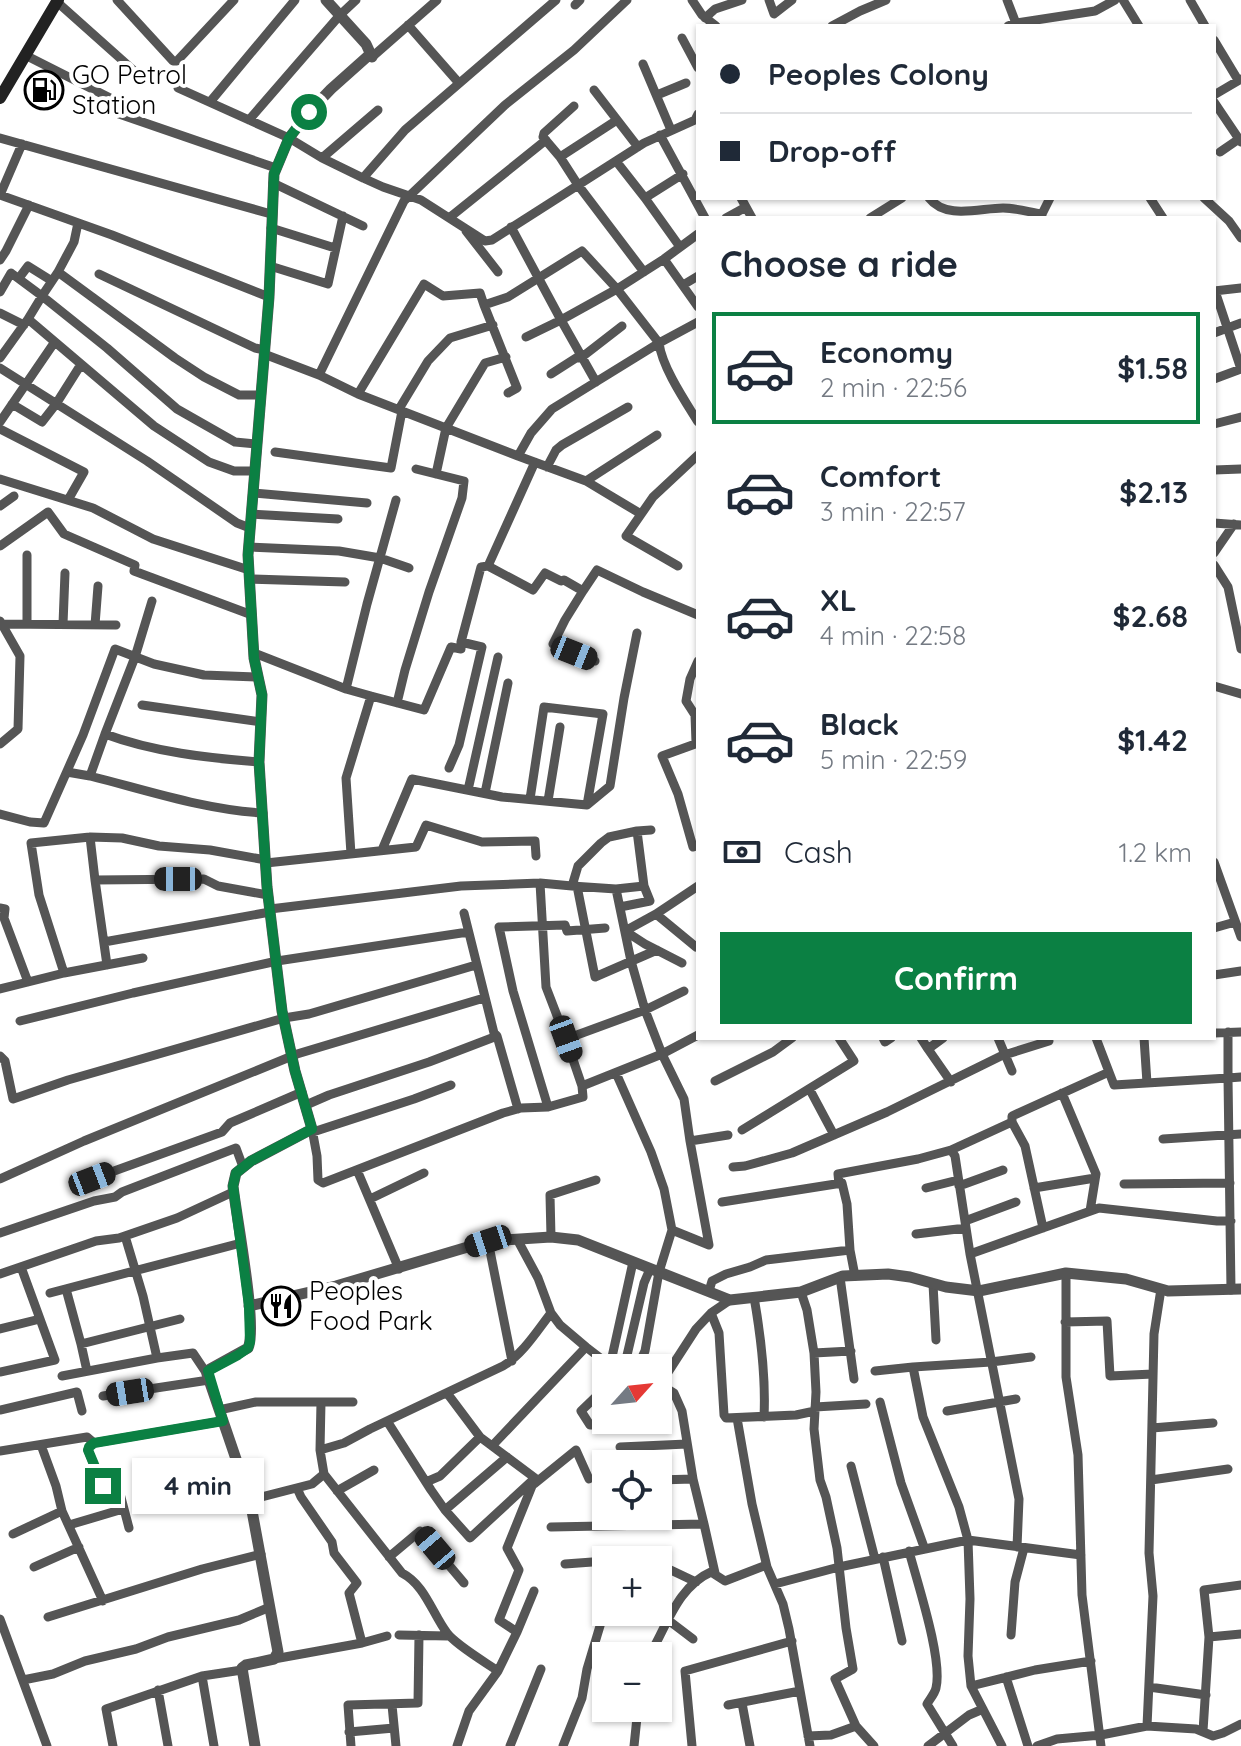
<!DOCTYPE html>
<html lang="en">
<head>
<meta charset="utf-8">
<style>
	body { margin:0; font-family:Quicksand,sans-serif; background:#f2f2f3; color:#1f2937; height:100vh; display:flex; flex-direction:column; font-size:30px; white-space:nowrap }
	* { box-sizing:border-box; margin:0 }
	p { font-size:26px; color:#747a83 }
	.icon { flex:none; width:44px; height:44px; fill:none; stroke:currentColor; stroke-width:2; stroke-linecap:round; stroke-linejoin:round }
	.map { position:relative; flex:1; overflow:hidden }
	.sheet { position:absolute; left:696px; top:216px; width:520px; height:824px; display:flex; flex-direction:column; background:#fff; border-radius:0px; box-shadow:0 2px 6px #0004 }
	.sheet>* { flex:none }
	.top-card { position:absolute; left:696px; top:24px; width:520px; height:176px; border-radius:0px; box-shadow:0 2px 6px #0004; display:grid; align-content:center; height:176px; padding:0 24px; background:#fff }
	.needle { width:52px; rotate:63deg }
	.controls { position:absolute; left:592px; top:1354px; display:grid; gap:16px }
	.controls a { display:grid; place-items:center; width:80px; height:80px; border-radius:0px; background:#fff; box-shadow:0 2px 6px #0004; font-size:40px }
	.end { position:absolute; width:36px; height:36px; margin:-18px; border:10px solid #0b8043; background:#fff; box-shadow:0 0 0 4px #fff }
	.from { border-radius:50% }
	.bubble { position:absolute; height:56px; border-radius:0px; background:#fff; box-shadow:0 2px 6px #0004; font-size:26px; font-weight:800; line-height:56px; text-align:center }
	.car { position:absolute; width:24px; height:48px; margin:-24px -12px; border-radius:10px; box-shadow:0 0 6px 2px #0007; background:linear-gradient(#222 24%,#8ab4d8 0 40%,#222 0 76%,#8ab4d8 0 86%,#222 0) }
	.top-card b { display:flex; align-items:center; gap:28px; height:76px; font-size:30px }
	.top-card b+b { border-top:2px solid #e0e1e3 }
	.top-card i { width:20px; height:20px; background:#1f2937 }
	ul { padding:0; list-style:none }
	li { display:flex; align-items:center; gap:24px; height:112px; margin:0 16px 12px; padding:0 8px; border:4px solid transparent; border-radius:0px }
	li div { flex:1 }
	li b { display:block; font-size:30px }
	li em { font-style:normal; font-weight:800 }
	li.on { border-color:#0b8043 }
	li>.icon { width:72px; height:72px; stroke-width:1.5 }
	h2 { padding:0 24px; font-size:36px; line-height:96px }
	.pay { display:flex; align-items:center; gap:20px; height:88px; padding:0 24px; font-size:30px }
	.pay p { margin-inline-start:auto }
	.primary-button { display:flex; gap:16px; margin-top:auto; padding:16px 24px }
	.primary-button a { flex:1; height:92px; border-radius:0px; background:#0b8043; color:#fff; font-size:32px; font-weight:800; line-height:92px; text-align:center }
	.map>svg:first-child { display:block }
</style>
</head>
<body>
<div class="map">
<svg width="1241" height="1746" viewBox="0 0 1241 1746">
	<rect width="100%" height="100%" fill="#fff"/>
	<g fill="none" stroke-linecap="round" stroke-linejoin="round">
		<path stroke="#555" stroke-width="9" d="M117,0L173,61H177L234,0
			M692,0L702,15L716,26
			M769,0L774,14L792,0
			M1007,0L1017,26
			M1123,0L1139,26
			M1190,0L1205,26
			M57,2L140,76
			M575,5L580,0
			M705,18L715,9L742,0
			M408,25L458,82
			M832,26L860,11L886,0
			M1008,26L1016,23L1095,11L1115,0
			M682,38L698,68
			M1214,40L1238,80
			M25,55L124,105L119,114L276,168
			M372,57L437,0
			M643,64L671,130
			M178,88L289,138L322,158L363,178L383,187L421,200L485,241L492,240L644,143L695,120L698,114
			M594,90L638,147
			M657,95L686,83
			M1214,95L1241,79
			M210,102L295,0
			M1214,102L1241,142
			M574,106L544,133L543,137L560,157L578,185L644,272
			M249,120L340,15L356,0
			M660,135L705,218
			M0,138L271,214
			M1220,152L1239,139
			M560,157L617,120
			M322,158L378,110
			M616,161L645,198
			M363,178L405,130L556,0
			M273,183L363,226
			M0,195L112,235L269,297
			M0,195L22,144
			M741,198L752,218
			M929,198C946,220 980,208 1003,208C1016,208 1029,212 1042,214
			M1150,198L1163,218
			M1204,198L1229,221L1241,238
			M449,218L546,140
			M726,218L746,207
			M870,218L902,198
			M1042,218V214L1050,198
			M78,223L74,242L58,272L175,358L204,377L239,395H261
			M511,227L561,320L526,337
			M271,228L335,248
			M466,231L498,272
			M698,234L664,259L617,289L659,343L698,322
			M680,247L645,198L683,174
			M664,259L698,307
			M0,260L6,251L29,205
			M270,266L328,284L343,216
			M58,272L42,296L107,348L177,409L235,442L257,444
			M99,274L255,348L265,350
			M19,278L28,266L52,281
			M683,285L698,276
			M1214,291L1241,288
			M0,292L11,273L42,296L28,319L154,426L209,462L234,471H255
			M484,305L480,293L443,296L424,284L358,394L518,456
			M0,313L24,325
			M1214,333L1241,323
			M264,354L319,375
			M0,358L28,319
			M0,368L147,461L237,523L250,528
			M551,374L576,358L582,357L622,326
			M1214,379L1241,369L1215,291
			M508,393L517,388L484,305L508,297L582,251L617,289L561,320L596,382
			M358,394L319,375L404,201L505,105L574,50L627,0
			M12,404L42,422L56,404L80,366
			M399,409L428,361L450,338L493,325
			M0,422L54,343
			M1214,424L1241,417
			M0,429L84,472L68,500
			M275,452L391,468L402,411
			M535,462L488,566L533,590L545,573L561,581L564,580L583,591L597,570L643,592L698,615
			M547,467L556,450L562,445L628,407
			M1214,470L1241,469
			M436,474L446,428L485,363L506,357
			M0,479L93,508L153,539L249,570
			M586,481L657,435
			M253,493L367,503
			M0,506L14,496
			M251,514L338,519
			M641,514L586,481L518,456L531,433L552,409L659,343C662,367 685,401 698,422
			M1214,523L1241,525
			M0,546L48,512L64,534L135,565L134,571L252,615
			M249,547L339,551L380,558L409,568
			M1214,553L1234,524
			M1214,565L1228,587L1241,649
			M678,566L626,536L653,497L698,455
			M250,579L345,582
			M583,591L565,620L553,644L595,661
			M152,601L135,657L105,734C153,752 208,758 259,762
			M0,621L20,656L18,729L0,744
			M2,624L116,625
			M27,624V555
			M63,624L65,573
			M95,625L98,586
			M254,653L346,689L367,604L396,500
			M1214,686L1241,694
			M346,689L371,696L346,778L351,854
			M371,696L424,710L451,647L461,649V642L481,567L488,566
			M397,703L405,670L429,592L462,498L464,481L416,469
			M142,705L261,722
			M696,742L695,715L686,701L690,679L698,661
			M698,743L662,756L678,794L693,847L698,845
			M449,768L459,745L482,647L461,642
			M67,772L90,776L105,734
			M90,776C146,790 205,810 263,813
			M468,790L498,657
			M485,793L508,683
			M530,799L544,707L603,714L587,805
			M548,801L560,727
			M0,814L30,822L44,823L83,735L115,649L154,664L204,675L258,677
			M90,837L95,880L204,879L218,886L268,895
			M382,850L412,779L502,797L587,805L610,786L624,698L637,633
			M1214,862L1241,937
			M266,863L416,847L426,825L482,842L535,841L536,856
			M95,880L107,965
			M577,886L595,977L657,950
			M644,886L637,831L651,830
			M698,886L656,914L696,947L698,945
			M616,889L572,886L578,866L601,843L609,837L637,831
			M620,907L650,901L644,886L616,889L631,961L645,1010L662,1054L684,1099L690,1141
			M0,908L5,909L4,918L28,982L64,973
			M270,909L461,886L540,883
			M464,913L494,1033L497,1036L518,1109
			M656,914L625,931L645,944L682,963
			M1214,928L1235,922
			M104,942L270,912
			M143,958L64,973L39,895L31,843L90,837L122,838L159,846L210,850L266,860
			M1214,975L1241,971
			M0,989L28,982
			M20,1021L133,993L277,961L468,932
			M1228,1032V1078L1241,1077
			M1214,1033L1241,1032
			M883,1038L885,1042L891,1038
			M921,1038L928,1049
			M943,1038L928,1049L951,1082
			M998,1038L1012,1071
			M1096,1038L1114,1085L1228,1078L1231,1290
			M1144,1038L1147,1083
			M566,1039L546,987L540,883L572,886
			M0,1056L5,1061L13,1099L68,1080L284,1018L309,1014L476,965
			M616,1073L651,1152L664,1189L672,1230L659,1272L645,1351L637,1368
			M715,1081L773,1052L792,1038
			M582,1086L566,1039L645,1010L684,991
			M810,1090L834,1135
			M1062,1093L1096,1174L1090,1211
			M306,1105L329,1095L429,1062L497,1036
			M548,1107L513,991L499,927L565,925L567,931L605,928
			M1012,1122V1116L1109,1072
			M312,1129L317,1156L318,1180L323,1183L503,1113L521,1108L548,1107L583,1097L582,1086L662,1054L698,1035
			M742,1130L854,1061L839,1038
			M313,1132L414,1099L451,1085
			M1163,1139L1241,1134
			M733,1167L745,1166L792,1153L887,1112L1001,1056L1049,1041L1048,1038
			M357,1170L399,1269
			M0,1179L84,1141L297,1054L484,998
			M92,1179L222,1132L230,1123L302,1092
			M839,1184L838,1174L918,1159L951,1150
			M1124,1184L1230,1183
			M959,1186L1003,1170
			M926,1188L958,1180
			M1034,1188L1095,1178
			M370,1199L424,1173
			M722,1202L842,1183L847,1204L850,1250
			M965,1221L1016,1202
			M672,1230L709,1245L690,1141L728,1135
			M0,1233L94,1201L115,1197L122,1192L236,1148L243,1167
			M916,1234L966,1228
			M125,1236L143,1296L157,1358L193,1353L207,1374
			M551,1237L550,1195L596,1180
			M488,1241L512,1361
			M970,1254L955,1156L951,1150L1012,1122L1025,1146L1043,1228
			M1066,1273V1377L1078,1455L1082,1595L1101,1746
			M0,1274L96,1241L119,1238L177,1218L233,1192
			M840,1277L854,1379
			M933,1284L936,1340
			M66,1289L81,1344L180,1319
			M709,1291L712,1281L726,1274L750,1267L766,1260L850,1250L855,1276
			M801,1292L807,1310L814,1353L816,1392L814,1429L820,1480L826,1497L837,1548L846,1628L853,1669L835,1679L856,1726L874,1746
			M50,1293L241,1243
			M754,1297C761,1337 766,1376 764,1417
			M711,1313L719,1333L724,1415L726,1418L796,1415L815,1411
			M1065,1322L1107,1321L1110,1376L1153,1374
			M0,1329L40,1319
			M81,1344L87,1371
			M586,1347L612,1367
			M814,1353L851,1351
			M610,1366L633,1262
			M913,1367L991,1362L1031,1357
			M624,1368L644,1283L650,1269
			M875,1371L913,1367L923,1417L959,1507L968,1540L970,1599L968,1656L971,1686L1002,1746
			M0,1372L55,1360L21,1267
			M62,1376L157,1358
			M658,1383L674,1393L682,1411L693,1479
			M661,1383L696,1329L711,1313L730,1300
			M103,1396L209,1380
			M321,1402L320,1450L344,1443L370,1429L503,1366C523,1354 537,1331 551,1313
			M880,1402L901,1483L924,1547
			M815,1407L866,1404
			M0,1410L77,1392L82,1411
			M219,1410L256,1402H353
			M947,1411L1016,1399
			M737,1418L752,1504L767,1567
			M387,1421L431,1490L445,1510L470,1538L535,1478L480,1437L447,1393
			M595,1425H590L581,1411L606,1387
			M1152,1428L1213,1423
			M94,1443L89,1447L88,1450L102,1485L106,1486L116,1485L118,1486L129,1528
			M41,1445L56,1486L62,1511L103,1601
			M492,1446L586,1347L560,1325L551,1313L538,1278L517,1239
			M620,1447L687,1444
			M320,1450L324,1474L402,1573C425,1585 432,1613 447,1633C456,1645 485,1662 498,1671
			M0,1451L87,1437L94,1443L223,1421
			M851,1466L875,1559
			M658,1480L693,1479L704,1524
			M1151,1480L1228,1469
			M426,1482L440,1476L480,1437
			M534,1484L576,1450L589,1479
			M297,1488L301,1497L332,1542L334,1553L357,1583L349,1593L362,1643L387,1636
			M337,1491L374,1470
			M250,1500L312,1484L324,1474
			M445,1510L507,1457
			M69,1525L123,1509
			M551,1527L704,1524L715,1573
			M13,1534L62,1511
			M1017,1547L1019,1499L970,1254L1099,1208L1217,1221H1231
			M909,1551C917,1582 943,1659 936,1688C935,1693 930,1699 927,1704L953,1746
			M389,1557L420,1531L464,1583
			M883,1557L902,1641
			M626,1560H635
			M565,1564L606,1561
			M658,1564L696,1582
			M34,1567L79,1547
			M775,1584L839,1567L968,1540L1081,1555
			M653,1612L668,1620L693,1639
			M48,1617L202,1569L261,1554
			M0,1619L47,1746
			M517,1632L499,1620L519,1570L507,1548L534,1481
			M399,1635L448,1636
			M1011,1635L1015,1582L1024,1548
			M1209,1637L1241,1634
			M651,1656L654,1647C669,1619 681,1585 711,1572L725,1581L764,1566L767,1567L783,1604L789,1629L810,1746
			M274,1659L362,1643
			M202,1676L214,1746
			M1006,1677L1028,1746
			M23,1680L53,1674L85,1661L136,1649L168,1637L239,1620L270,1607
			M971,1686L1035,1670L1091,1661
			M1149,1687L1206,1695
			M158,1690L168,1746
			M742,1703L750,1746
			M392,1705L396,1746
			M728,1705L800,1691
			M1147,1726L1153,1596L1149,1553L1154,1334L1161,1289
			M1203,1731L1209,1637L1204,1590L1241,1585
			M349,1732L394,1728
			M808,1736L831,1735L856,1726
			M113,1746L106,1709L202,1676L242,1670
			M351,1746L348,1705L418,1703L419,1635
			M457,1746L469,1711L498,1671L517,1632L534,1591
			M510,1746L541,1669
			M563,1746L582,1698L587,1669L606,1606
			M634,1746L638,1708
			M692,1746L685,1671L792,1641
			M928,1746L969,1715L983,1709
			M1037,1746L1057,1739L1101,1735L1147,1726L1196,1729L1213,1736L1223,1733L1241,1724"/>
		<path stroke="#555" stroke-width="11" d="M249,1306L336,1286L488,1241L551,1237L578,1240L730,1300L801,1292L843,1276L888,1274L910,1277L946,1287L979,1291L1066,1273L1126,1279L1168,1291L1241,1289
			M255,1746L242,1668L246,1665L274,1659L278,1652L250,1500L207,1374L210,1369L248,1348C258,1328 236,1215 233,1186L236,1173L251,1161L312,1129L295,1071L282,1011L267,887L259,762L262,695L254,658L248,555L269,297L274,174L289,138L309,112L331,89L368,56L372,57L366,44L326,0"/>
		<path stroke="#222" stroke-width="12" d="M0,98L58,0"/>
	</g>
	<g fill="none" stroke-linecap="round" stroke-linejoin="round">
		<path stroke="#0b8043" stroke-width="10" d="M103,1486L88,1450L89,1447L94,1443L223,1421L208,1371L238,1355L248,1348L250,1342L249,1306L233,1186L236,1173L251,1161L312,1129L295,1071L282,1011L267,887L259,762L262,695L254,658L248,555L269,297L274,174L289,138L309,112"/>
	</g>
	<defs>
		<symbol id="fuel-ring" viewBox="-11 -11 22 22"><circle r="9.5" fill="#fff" stroke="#000" stroke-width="1.5"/><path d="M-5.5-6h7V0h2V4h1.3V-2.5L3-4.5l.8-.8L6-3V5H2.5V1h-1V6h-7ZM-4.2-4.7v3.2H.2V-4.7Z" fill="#000"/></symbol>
		<symbol id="restaurant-ring" viewBox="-11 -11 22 22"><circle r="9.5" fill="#fff" stroke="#000" stroke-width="1.5"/><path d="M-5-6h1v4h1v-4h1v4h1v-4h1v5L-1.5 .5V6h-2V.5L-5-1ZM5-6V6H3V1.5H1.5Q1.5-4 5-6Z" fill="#000"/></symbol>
	</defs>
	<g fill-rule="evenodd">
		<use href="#fuel-ring" x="22" y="68" width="44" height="44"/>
		<use href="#restaurant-ring" x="259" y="1284" width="44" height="44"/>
	</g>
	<g text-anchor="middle" stroke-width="8" stroke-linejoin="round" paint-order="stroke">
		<g font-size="26" fill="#000" stroke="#fff" text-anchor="start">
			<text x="72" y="84">GO Petrol<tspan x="72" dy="30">Station</tspan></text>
			<text x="309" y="1300">Peoples<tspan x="309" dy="30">Food Park</tspan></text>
		</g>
	</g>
</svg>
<div class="controls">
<a><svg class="needle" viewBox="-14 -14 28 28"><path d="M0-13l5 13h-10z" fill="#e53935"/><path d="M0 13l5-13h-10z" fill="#747a83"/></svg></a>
<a><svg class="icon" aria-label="locate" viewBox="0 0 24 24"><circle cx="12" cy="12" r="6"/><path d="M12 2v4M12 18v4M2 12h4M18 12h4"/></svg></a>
<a>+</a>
<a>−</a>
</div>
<i class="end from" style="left:309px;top:112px"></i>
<i class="end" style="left:103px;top:1486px"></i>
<div class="bubble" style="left:132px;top:1458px;width:132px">4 min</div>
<i class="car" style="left:574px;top:653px;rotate:112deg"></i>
<i class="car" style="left:178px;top:879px;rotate:270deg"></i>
<i class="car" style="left:566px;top:1039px;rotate:160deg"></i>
<i class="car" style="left:92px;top:1179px;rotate:69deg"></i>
<i class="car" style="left:488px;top:1241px;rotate:252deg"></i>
<i class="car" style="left:130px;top:1392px;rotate:261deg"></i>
<i class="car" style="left:435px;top:1548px;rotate:320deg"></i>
<div class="top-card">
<b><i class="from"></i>Peoples Colony</b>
<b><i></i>Drop-off</b>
</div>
<section class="sheet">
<h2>Choose a ride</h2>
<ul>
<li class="on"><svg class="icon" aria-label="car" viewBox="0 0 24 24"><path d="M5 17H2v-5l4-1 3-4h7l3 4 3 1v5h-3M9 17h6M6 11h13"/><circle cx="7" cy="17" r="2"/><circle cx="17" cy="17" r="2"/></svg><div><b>Economy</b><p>2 min · 22:56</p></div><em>$1.58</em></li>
<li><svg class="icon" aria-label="car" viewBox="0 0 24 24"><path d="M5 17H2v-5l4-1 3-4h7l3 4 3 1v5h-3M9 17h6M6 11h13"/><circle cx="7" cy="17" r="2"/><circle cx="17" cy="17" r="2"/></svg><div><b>Comfort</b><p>3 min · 22:57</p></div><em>$2.13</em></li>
<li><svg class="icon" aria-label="car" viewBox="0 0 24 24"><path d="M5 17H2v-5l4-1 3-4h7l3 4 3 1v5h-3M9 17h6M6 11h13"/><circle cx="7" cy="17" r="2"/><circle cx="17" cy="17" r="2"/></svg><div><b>XL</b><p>4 min · 22:58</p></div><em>$2.68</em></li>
<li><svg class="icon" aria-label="car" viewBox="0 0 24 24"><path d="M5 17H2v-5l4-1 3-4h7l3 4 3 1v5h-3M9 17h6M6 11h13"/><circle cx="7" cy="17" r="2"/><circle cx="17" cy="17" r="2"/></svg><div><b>Black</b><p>5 min · 22:59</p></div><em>$1.42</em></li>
</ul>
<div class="pay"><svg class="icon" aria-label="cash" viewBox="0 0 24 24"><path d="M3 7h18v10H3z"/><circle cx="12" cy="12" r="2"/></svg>Cash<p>1.2 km</p></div>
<div class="primary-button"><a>Confirm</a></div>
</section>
</div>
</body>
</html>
